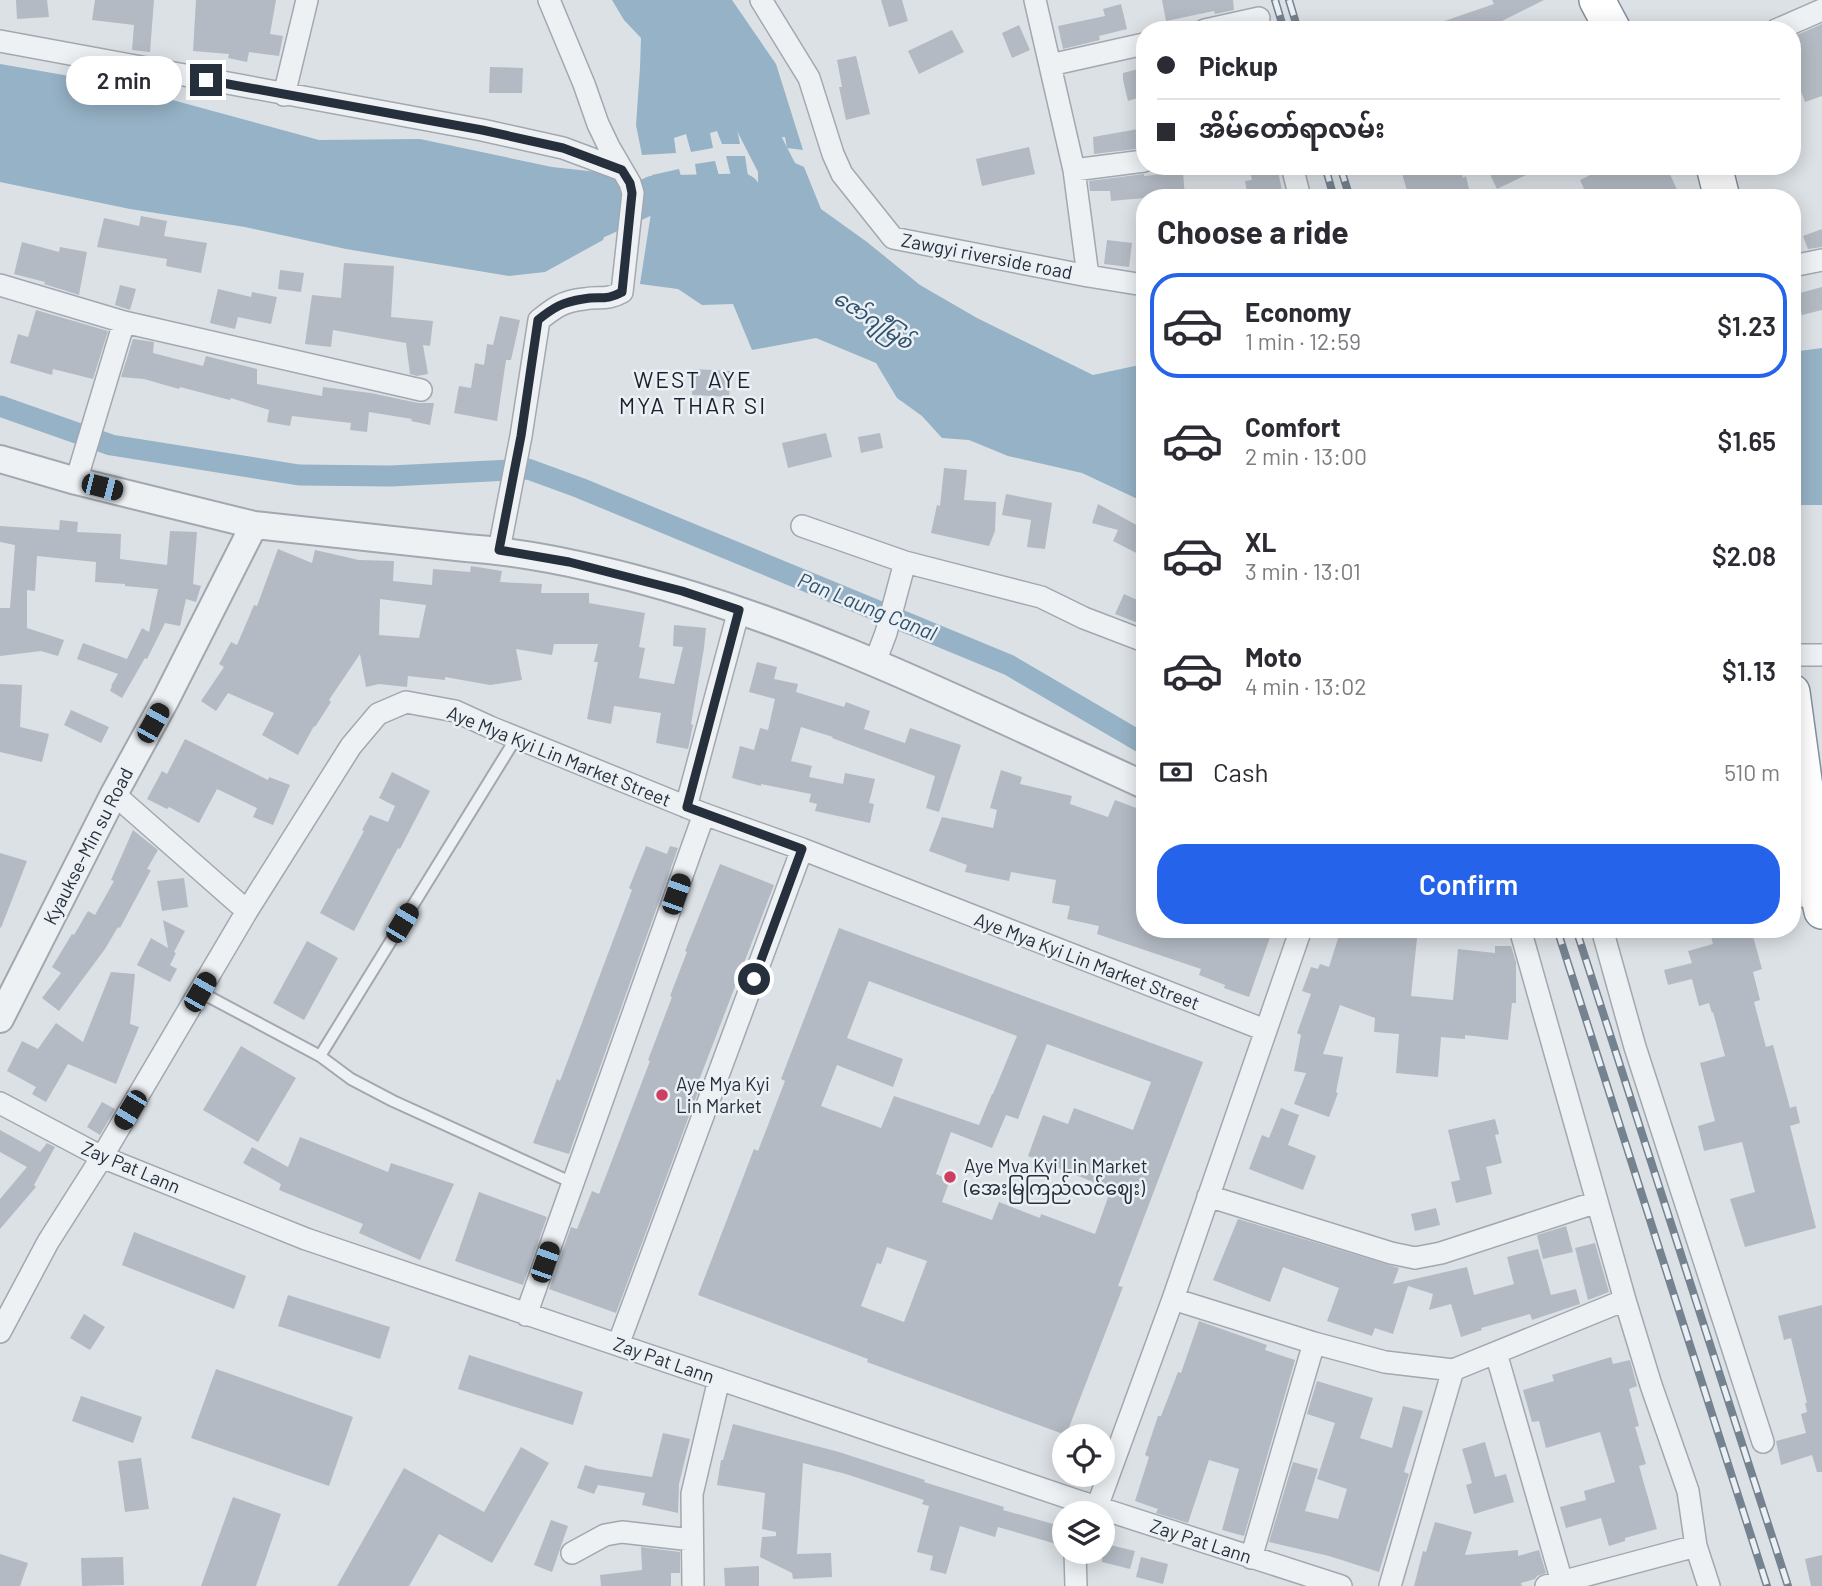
<!DOCTYPE html>
<html lang="en">
<head>
<meta charset="utf-8">
<style>
	body { margin:0; font-family:Barlow,"Noto Sans Myanmar",sans-serif; background:#f7f7f7; color:#2b2b33; height:100vh; display:flex; flex-direction:column; font-size:26px; white-space:nowrap }
	* { box-sizing:border-box; margin:0 }
	p { font-size:23px; color:#7c7c81 }
	.icon { flex:none; width:38px; height:38px; fill:none; stroke:currentColor; stroke-width:2; stroke-linecap:round; stroke-linejoin:round }
	.map { position:relative; flex:1; overflow:hidden }
	.details { position:absolute; left:1136px; top:189px; width:665px; height:749px; display:flex; flex-direction:column; background:#fff; border-radius:28px; box-shadow:0 4px 18px #0003 }
	.details>* { flex:none }
	.banner { position:absolute; left:1136px; top:21px; width:665px; height:154px; border-radius:28px; box-shadow:0 4px 18px #0003; display:grid; align-content:center; height:154px; padding:0 21px; background:#fff }
	.buttons { position:absolute; left:1052px; top:1424px; display:grid; gap:14px }
	.buttons a { display:grid; place-items:center; width:63px; height:63px; border-radius:50%; background:#fff; box-shadow:0 4px 18px #0003; font-size:35px }
	.end { position:absolute; width:32px; height:32px; margin:-16px; border:9px solid #26303c; background:#fff; box-shadow:0 0 0 4px #fff }
	.from { border-radius:50% }
	.bubble { position:absolute; height:49px; border-radius:24px; background:#fff; box-shadow:0 4px 18px #0003; font-size:23px; font-weight:600; line-height:49px; text-align:center }
	.car { position:absolute; width:21px; height:42px; margin:-21px -10px; border-radius:9px; box-shadow:0 0 5px 2px #0007; background:linear-gradient(#222 24%,#8ab4d8 0 40%,#222 0 76%,#8ab4d8 0 86%,#222 0) }
	.banner b { display:flex; align-items:center; gap:24px; height:66px; font-size:26px }
	.banner b+b { border-top:2px solid #e1e1e2 }
	.banner i { width:18px; height:18px; background:#2b2b33 }
	ul { padding:0; list-style:none }
	li { display:flex; align-items:center; gap:21px; height:105px; margin:0 14px 10px; padding:0 7px; border:4px solid transparent; border-radius:28px }
	li div { flex:1 }
	li b { display:block; font-size:26px }
	li em { font-style:normal; font-weight:600 }
	li.current { border-color:#2563eb }
	li>.icon { width:63px; height:63px; stroke-width:1.5 }
	h2 { padding:0 21px; font-size:32px; line-height:84px }
	.pay { display:flex; align-items:center; gap:18px; height:77px; padding:0 21px; font-size:26px }
	.pay p { margin-inline-start:auto }
	.action { display:flex; gap:14px; margin-top:auto; padding:14px 21px }
	.action a { flex:1; height:80px; border-radius:28px; background:#2563eb; color:#fff; font-size:28px; font-weight:600; line-height:80px; text-align:center }
	.map>svg:first-child { display:block }
</style>
</head>
<body>
<div class="map">
<svg width="1822" height="1586" viewBox="0 0 1822 1586">
	<rect width="100%" height="100%" fill="#dce1e6"/>
	<path fill="#96b2c6" d="M612,0H732L776,64L803,150L787,148L785,137L773,138L774,145L756,142L754,131L737,129L740,144H722L717,131L710,133L713,148L691,152L686,134L674,138L676,153L642,155L636,125L640,68L641,38L624,20Z
		M0,64L110,83L319,140L420,139L552,167L625,175L603,240L545,272L509,276L346,249L245,227L130,209L0,182Z
		M758,154L775,157L777,184L790,186L786,159L804,167L821,209L867,242L920,285L977,318L1093,375L1144,364V502L1082,473L1008,456L969,440L942,438L922,416L897,398L876,363L816,338L752,350L733,304L702,305L678,289L640,284L654,194L655,182L652,175L679,169L686,195L699,191L695,164L715,161L722,187L733,184L726,156H745L749,183L758,184Z
		M1822,348V505H1792V352Z"/>
	<g fill="none" stroke-linecap="round" stroke-linejoin="round">
		<path stroke="#96b2c6" stroke-width="21" d="M0,406L111,445L299,475L391,476L528,469L580,488L1009,665L1144,744"/>
		<path stroke="#96b2c6" stroke-width="37" d="M742,100L788,190L803,231
			M567,234L654,194L742,192"/>
	</g>
	<path fill="#b3bac3" fill-rule="evenodd" d="M16,0H47L49,17L17,19Z
		M95,0H154L150,52L132,50L134,25L92,20Z
		M196,0H276L270,34L283,36L279,56L249,52L247,62L228,58L229,54L193,51Z
		M881,0H902L908,21L889,27Z
		M1162,0H1233L1234,10L1215,14L1214,11L1166,21Z
		M1492,0H1544L1484,30H1427V27L1494,4Z
		M1121,4L1127,29L1099,36L1100,40L1063,49L1058,26L1105,16L1103,9Z
		M1822,24V96L1805,102L1792,68V37Z
		M1019,25L1030,50L1012,58L1002,33Z
		M952,30L964,52L919,74L908,51Z
		M856,56L870,114L846,120L839,87H842L837,60Z
		M490,67L523,68L522,93H489Z
		M1142,68L1144,77V96L1128,101L1123,80V73Z
		M1144,128V148L1094,154L1093,137Z
		M1029,147L1035,174L982,186L976,159Z
		M1249,166H1277L1282,191L1248,198L1245,181L1252,180Z
		M1400,166H1459L1463,178L1466,176L1471,198H1409Z
		M1486,166H1545L1497,189Z
		M1609,166H1666L1681,198H1588L1580,180Z
		M1183,172L1185,198H1144L1111,201L1110,191H1090L1089,181L1144,174V176Z
		M141,216L167,221L164,236L207,243L201,273L166,266L167,259L97,247L104,218L139,226Z
		M1822,229V247L1808,249L1803,236Z
		M1107,240L1132,243L1129,267L1104,264Z
		M22,242L59,252L60,247L87,252L79,295L44,284L45,282L14,274Z
		M344,263L394,266L391,317L433,321L430,346L423,345L428,374L417,376L410,374L406,343L333,330L331,347L305,344L312,295L341,298Z
		M280,270L304,273L301,292L278,289Z
		M120,285L136,289L130,310L115,305Z
		M1822,287V310L1802,315L1796,294Z
		M218,289L251,297L252,292L277,297L271,324L238,317L235,329L210,323Z
		M36,310L108,331L93,379L53,369L52,375L10,363L18,334L28,337Z
		M500,316L520,320L511,360H506L497,421L454,413L459,386L471,388L475,363L484,365L487,344L493,345Z
		M133,339L154,342L153,353L203,366L206,356L257,369V384L322,396L323,387L371,393L418,403H434L430,425L411,421L412,419L369,412L367,432L350,430L351,423L292,416L290,426L267,422L269,410L231,398L230,400L180,387L179,389L144,379L121,377Z
		M693,369L731,371L729,397L692,395Z
		M826,433L832,457L788,468L782,443Z
		M880,433L883,448L861,453L858,437Z
		M944,468L967,470L964,500L996,502L995,531L989,546L931,533L937,505L940,506Z
		M1006,494L1052,503L1045,549L1027,547L1031,520L1002,515Z
		M1098,504L1144,529V557L1113,541L1118,530L1092,523Z
		M60,520L78,522L77,532L121,534L120,559L167,565L170,531L197,532L193,584L201,586L196,602L186,599L180,626L165,623L147,659L145,658L122,698L110,691L112,686H111L118,674L77,659L83,643L127,659L142,628L149,632L158,589L125,586V584L95,582L96,562L37,556L35,591L27,590V628L64,640L58,656L41,651L0,656V608H10L15,545L0,542V526L59,530Z
		M278,549L312,563L315,550L359,560L394,561L393,581L432,585L433,569L470,572L471,566L502,571L500,582L542,584L541,593H589V603L645,613L639,647L645,648L639,678L674,684L683,647L673,646L674,625L706,628L704,648L691,724L693,725L688,749L656,743L661,713L614,706L611,724L587,719L598,662H594L598,644H554L552,655L516,649L522,680L490,685L445,677V680L408,676L407,687L379,684L366,687L360,654L329,700L331,702L315,727L314,726L298,755L262,735L274,713L228,693L216,711L201,701L224,667L219,664L231,642L237,645L254,605L257,606ZM380,599L426,605L419,638L379,635Z
		M1124,594L1144,603V608L1138,623L1115,614Z
		M757,662L777,667L774,679L798,684L796,692L844,707L846,702L870,711L864,729L905,743L910,728L961,745L939,812L926,808L935,776L832,738L833,737L801,727L791,761L812,766L809,777L843,784L845,773L875,779L869,803L874,804L870,823L815,811L817,804L809,802L811,794L761,784V786L732,778L740,746L754,750L760,728L768,730L775,699L749,692Z
		M0,684L22,685L20,727L49,734L42,762L0,752Z
		M71,710L109,727L101,743L64,725Z
		M185,739L268,780L269,777L290,785L273,825L253,817L257,808L217,789L199,823L169,807L167,809L147,799L162,771L167,774Z
		M1001,770L1022,777L1020,784L1072,796L1070,804L1108,817L1115,800L1144,811V929H1273L1249,997L1224,988L1225,985L1199,975L1201,969L1097,934L1099,926L1067,919L1070,906L1052,903L1056,880L1011,872L1009,881L965,872L967,865L929,851L942,817L993,828L997,810L990,808Z
		M392,772L430,791L400,849L398,848L354,931L320,913L364,831L362,830L370,815L388,822L395,806L379,798Z
		M133,830L158,850L147,869L151,870L120,928L118,927L105,949L59,1011L42,998L61,973L52,967L72,934L74,935L88,911L95,915L114,881L111,880Z
		M646,846L667,854L670,846L678,848L569,1154L533,1143L557,1079L560,1081L632,890L629,888Z
		M0,853L27,861L1,928L0,927Z
		M720,864L774,885L703,1070L696,1088L699,1089L616,1313L549,1289L571,1227L577,1229L592,1191L599,1194L650,1061L648,1060L672,997L670,996L687,952L685,951Z
		M184,878L188,907L162,911L157,881Z
		M163,920L185,931L174,952L176,953L170,965L177,969L170,982L137,965L151,938L168,948Z
		M839,928L1203,1062L1118,1286L1123,1287L1066,1435L867,1362L868,1359L698,1295L754,1149L758,1151L785,1081L781,1079ZM869,981L1017,1036L993,1094H992L979,1125L894,1096L881,1128L821,1106L837,1065L893,1087L903,1059L847,1038ZM1047,1044L1151,1082L1133,1130L1074,1108L1068,1124L1043,1115L1028,1156L1111,1189L1095,1234L1041,1214L1040,1218L999,1202L992,1220L942,1202L950,1180L936,1174L951,1132L992,1148L1006,1115L1018,1119ZM887,1247L927,1261L904,1322L861,1306L877,1263L881,1264Z
		M1341,929H1418L1411,996L1453,1000L1458,949L1495,953V946H1511L1516,962V1003H1512L1508,1040L1465,1035V1039L1441,1037L1438,1077L1396,1073L1399,1034L1374,1032L1375,1018L1340,1005L1323,1054L1343,1057L1336,1092L1338,1093L1329,1117L1294,1104L1306,1073L1294,1071L1301,1035L1297,1033L1311,994L1302,991L1311,967L1318,969L1320,964L1329,967Z
		M1709,929H1751L1762,969L1753,972L1760,1000L1754,1002L1766,1047L1773,1045L1790,1108L1796,1106L1800,1123L1790,1126L1816,1228L1745,1247L1730,1199L1755,1192L1742,1142L1704,1151L1698,1126L1715,1121L1700,1063L1725,1056L1713,1012L1712,1013L1709,1003L1699,1006L1692,979L1668,985L1664,970L1692,963L1688,951L1713,944Z
		M307,941L338,958L304,1020L273,1003Z
		M111,972L135,974L130,1024L139,1027L116,1084L68,1064L46,1102L32,1094L36,1087L7,1071L22,1041L38,1049L56,1023L83,1042Z
		M241,1046L296,1078L258,1142L203,1110Z
		M102,1102L115,1109L100,1135L87,1127Z
		M1281,1108L1299,1115L1288,1145L1316,1156L1303,1190L1249,1169L1262,1135L1269,1138Z
		M1495,1119L1499,1134L1495,1135L1502,1163L1486,1167L1492,1194L1456,1203L1451,1182L1460,1180L1448,1130Z
		M0,1130L40,1152L47,1143L55,1147L34,1185L36,1187L0,1229V1199L27,1167L0,1152Z
		M300,1137L388,1172L391,1163L454,1184L420,1260L359,1233L363,1224L279,1190L281,1184L243,1163L252,1147L288,1167Z
		M479,1192L547,1217L523,1285L455,1261Z
		M1436,1208L1440,1225L1415,1231L1411,1214Z
		M1238,1219L1399,1268L1393,1284L1467,1267L1474,1295L1514,1284L1507,1257L1538,1249L1551,1295L1576,1289L1580,1304L1532,1320L1530,1314L1481,1328L1482,1330L1461,1337L1451,1304L1429,1310L1433,1294L1408,1286L1393,1334L1375,1328L1372,1336L1327,1321L1339,1288L1283,1267L1270,1302L1213,1280Z
		M1566,1226L1573,1252L1543,1259L1537,1235Z
		M134,1232L246,1276L234,1309L122,1265Z
		M1595,1243L1609,1292L1588,1300L1575,1248Z
		M288,1295L390,1327L380,1359L278,1326Z
		M1822,1305V1472H1817L1812,1455L1781,1465L1776,1441L1806,1433L1801,1414L1807,1412L1805,1403H1807L1791,1338L1784,1340L1778,1316Z
		M84,1314L105,1327L90,1350L70,1338Z
		M1199,1321L1267,1345L1265,1350L1295,1360L1244,1536L1222,1530L1239,1469L1209,1460L1188,1523L1156,1513L1158,1509L1135,1501L1149,1457L1145,1455L1158,1416H1161L1178,1372L1181,1373Z
		M469,1355L583,1392L573,1425L458,1389Z
		M1611,1357L1613,1364L1630,1360L1637,1386L1629,1389L1639,1426L1635,1427L1646,1464L1639,1466L1657,1529L1625,1538V1541L1609,1546L1601,1518L1566,1528L1560,1507L1586,1500L1584,1491L1615,1482L1600,1432L1546,1448L1539,1421L1532,1422L1523,1390L1554,1381L1552,1375Z
		M216,1369L353,1417L329,1486L191,1438Z
		M1317,1381L1373,1398L1360,1438L1392,1448L1403,1406L1423,1411L1404,1472L1409,1474L1379,1572L1329,1556L1269,1542L1293,1462L1318,1469L1305,1511L1338,1519L1347,1489L1317,1479L1335,1423L1307,1414Z
		M81,1396L142,1417L133,1443L72,1421Z
		M733,1424L839,1452L925,1480L924,1482L1004,1507L1003,1510L1064,1527V1545L1063,1546L998,1527L995,1537L960,1526L946,1574L930,1570L933,1556L917,1552L929,1506L922,1504L924,1500L846,1474L803,1463L797,1554L831,1553L832,1577L793,1579L792,1573L760,1557L762,1537L776,1536V1532L762,1529L765,1493L717,1485L721,1460H723Z
		M663,1433L690,1439L679,1484L678,1513L642,1505L645,1493L598,1485L594,1494L577,1488L585,1465L598,1469L652,1477Z
		M1485,1442L1495,1477L1506,1474L1514,1502L1474,1514L1466,1485L1472,1483L1462,1449Z
		M521,1447L549,1463L492,1563L439,1534L409,1586H337L404,1468L484,1512Z
		M141,1458L149,1509L125,1512L118,1461Z
		M233,1497L281,1514L256,1586H201Z
		M551,1520L568,1526L552,1572L534,1565Z
		M1435,1522L1472,1532L1465,1555L1518,1550V1556L1539,1550L1546,1573L1537,1576L1535,1579L1521,1583L1522,1586H1414L1423,1551L1426,1552Z
		M1102,1543L1135,1551L1130,1569L1102,1562Z
		M641,1547L680,1552V1573H671V1586H601L600,1575L642,1570Z
		M0,1554L28,1563L20,1586H0Z
		M1822,1555V1586H1811L1805,1559Z
		M123,1557L124,1585L82,1586L81,1558Z
		M1141,1557L1168,1564L1163,1584L1136,1577Z
		M759,1566V1586H725L724,1568Z"/>
	<g fill="none" stroke-linecap="round" stroke-linejoin="round">
		<defs>
			<path id="service" d="M200,992L320,1056L516,738
				M320,1056L351,1079L393,1101L573,1183"/>
			<path id="minor" d="M761,0L809,78L833,154L842,174L893,238L1088,276L1144,285
				M1035,0L1074,170L1144,161
				M1205,30L1259,18
				M1776,30L1822,10
				M0,41L482,130L563,148L622,170
				M1050,65L1144,44
				M284,95L307,0
				M1292,166L1300,198
				M1074,170L1088,276
				M1792,266L1822,260
				M0,285L124,322L421,390
				M76,481L124,322
				M802,526L905,562L1041,597L1084,618L1144,641
				M499,550L521,436L539,320C554,308 563,301 584,299C600,296 606,301 622,292L633,193L630,183L609,147L598,124L584,84L549,0
				M1792,655H1822
				M875,662L886,633L905,562
				M114,794L247,911
				M686,807L739,610
				M1520,929L1625,1300L1651,1385L1688,1491L1696,1546L1709,1586
				M1602,929L1635,1047L1763,1442
				M0,1103L102,1157L306,1239L1075,1500L1341,1586
				M1208,1196L1391,1253L1415,1258L1441,1253L1597,1202
				M1173,1299L1314,1343L1385,1362L1453,1370L1625,1300
				M526,1315L704,814
				M0,1332L48,1242L102,1157L247,911L351,746L378,714L406,702L455,711L490,727L704,814L802,849L1265,1030
				M618,1345L802,849
				M1496,1353L1562,1582
				M1097,1507L1173,1299L1301,929
				M1075,1552L1076,1586
				M572,1553L605,1535L622,1532L692,1540
				M1251,1558L1314,1343
				M693,1586L692,1494L719,1379
				M1390,1586L1453,1370
				M1546,1586L1696,1546"/>
			<path id="tertiary" d="M0,459L76,481L254,525L466,548C524,552 578,564 633,578C812,625 977,709 1144,785
				M1792,894L1818,893
				M0,1019L114,794L166,699L254,525"/>
			<path id="trunk" d="M1597,0L1613,30
				M1714,166L1722,198
				M1792,692L1806,795L1814,874L1822,911"/>
		</defs>
		<use href="#service" stroke="#a2a8b0" stroke-width="14"/>
		<use href="#minor" stroke="#a2a8b0" stroke-width="24"/>
		<use href="#tertiary" stroke="#a2a8b0" stroke-width="30"/>
		<use href="#trunk" stroke="#83909c" stroke-width="38"/>
		<use href="#service" stroke="#eef1f4" stroke-width="10"/>
		<use href="#minor" stroke="#eef1f4" stroke-width="21"/>
		<use href="#tertiary" stroke="#eef1f4" stroke-width="26"/>
		<use href="#trunk" stroke="#fff" stroke-width="35"/>
		<defs>
			<path id="rail" d="M1275,0L1284,30
				M1289,0L1298,30
				M1325,166L1334,198
				M1340,166L1350,198
				M1557,929L1767,1586
				M1576,929L1788,1586"/>
		</defs>
		<use href="#rail" stroke="#75828f" stroke-width="8"/>
		<use href="#rail" stroke="#ebf0f4" stroke-width="5" stroke-dasharray="16" stroke-linecap="butt"/>
	</g>
	<g fill="none" stroke-linecap="round" stroke-linejoin="round">
		<path stroke="#26303c" stroke-width="9" d="M206,80L482,130L563,148L622,170L630,183L632,193L622,292C606,301 600,296 583,299C563,302 554,307 538,320L521,436L499,550L569,562L682,591L739,610L687,807L802,849L754,979"/>
	</g>
	<g fill="#cc3f62" stroke="#ebf0f4" stroke-width="2.5">
		<circle cx="662" cy="1095" r="7"/>
		<circle cx="950" cy="1177" r="7"/>
	</g>
	<g text-anchor="middle" stroke-width="5" stroke-linejoin="round" paint-order="stroke">
		<g font-size="19" fill="#26303c" stroke="#ebf0f4">
			<text transform="translate(987 256) rotate(11)" y="7">Zawgyi riverside road</text>
			<text transform="translate(559 756) rotate(22)" y="7">Aye Mya Kyi Lin Market Street</text>
			<text transform="translate(88 846) rotate(-63)" y="7">Kyaukse-Min su Road</text>
			<text transform="translate(1087 961) rotate(21)" y="7">Aye Mya Kyi Lin Market Street</text>
			<text transform="translate(131 1167) rotate(23)" y="7">Zay Pat Lann</text>
			<text transform="translate(664 1360) rotate(19)" y="7">Zay Pat Lann</text>
			<text transform="translate(1201 1541) rotate(18)" y="7">Zay Pat Lann</text>
		</g>
		<g font-size="19" fill="#26303c" stroke="#ebf0f4" text-anchor="start">
			<text x="676" y="1091">Aye Mya Kyi<tspan x="676" dy="22">Lin Market</tspan></text>
			<text x="964" y="1173">Aye Mya Kyi Lin Market<tspan x="964" dy="22">(အေးမြကြည်လင်ဈေး)</tspan></text>
		</g>
		<g font-size="21" font-style="italic" fill="#31526f" stroke="#ebf0f4">
			<text transform="translate(873 320) rotate(33)" y="7">ဇော်ဂျီမြစ်</text>
			<text transform="translate(867 607) rotate(22)" y="7">Pan Laung Canal</text>
		</g>
		<g font-size="23" letter-spacing="2" fill="#18212d" stroke="#ebf0f4">
			<text x="693" y="388">WEST AYE<tspan x="693" dy="26">MYA THAR SI</tspan></text>
		</g>
	</g>
</svg>
<div class="buttons">
<a><svg class="icon" aria-label="locate" viewBox="0 0 24 24"><circle cx="12" cy="12" r="6"/><path d="M12 2v4M12 18v4M2 12h4M18 12h4"/></svg></a>
<a><svg class="icon" aria-label="layers" viewBox="0 0 24 24"><path d="M12 4l9 5-9 5-9-5zM3 14l9 5 9-5"/></svg></a>
</div>
<i class="end from" style="left:754px;top:979px"></i>
<i class="end" style="left:206px;top:80px"></i>
<div class="bubble" style="left:66px;top:56px;width:116px">2 min</div>
<i class="car" style="left:102px;top:487px;rotate:104deg"></i>
<i class="car" style="left:153px;top:723px;rotate:29deg"></i>
<i class="car" style="left:676px;top:894px;rotate:19deg"></i>
<i class="car" style="left:402px;top:923px;rotate:31deg"></i>
<i class="car" style="left:200px;top:992px;rotate:30deg"></i>
<i class="car" style="left:130px;top:1110px;rotate:211deg"></i>
<i class="car" style="left:545px;top:1262px;rotate:19deg"></i>
<div class="banner">
<b><i class="from"></i>Pickup</b>
<b><i></i>အိမ်တော်ရာလမ်း</b>
</div>
<section class="details">
<h2>Choose a ride</h2>
<ul>
<li class="current"><svg class="icon" aria-label="car" viewBox="0 0 24 24"><path d="M5 17H2v-5l4-1 3-4h7l3 4 3 1v5h-3M9 17h6M6 11h13"/><circle cx="7" cy="17" r="2"/><circle cx="17" cy="17" r="2"/></svg><div><b>Economy</b><p>1 min · 12:59</p></div><em>$1.23</em></li>
<li><svg class="icon" aria-label="car" viewBox="0 0 24 24"><path d="M5 17H2v-5l4-1 3-4h7l3 4 3 1v5h-3M9 17h6M6 11h13"/><circle cx="7" cy="17" r="2"/><circle cx="17" cy="17" r="2"/></svg><div><b>Comfort</b><p>2 min · 13:00</p></div><em>$1.65</em></li>
<li><svg class="icon" aria-label="car" viewBox="0 0 24 24"><path d="M5 17H2v-5l4-1 3-4h7l3 4 3 1v5h-3M9 17h6M6 11h13"/><circle cx="7" cy="17" r="2"/><circle cx="17" cy="17" r="2"/></svg><div><b>XL</b><p>3 min · 13:01</p></div><em>$2.08</em></li>
<li><svg class="icon" aria-label="car" viewBox="0 0 24 24"><path d="M5 17H2v-5l4-1 3-4h7l3 4 3 1v5h-3M9 17h6M6 11h13"/><circle cx="7" cy="17" r="2"/><circle cx="17" cy="17" r="2"/></svg><div><b>Moto</b><p>4 min · 13:02</p></div><em>$1.13</em></li>
</ul>
<div class="pay"><svg class="icon" aria-label="cash" viewBox="0 0 24 24"><path d="M3 7h18v10H3z"/><circle cx="12" cy="12" r="2"/></svg>Cash<p>510 m</p></div>
<div class="action"><a>Confirm</a></div>
</section>
</div>
</body>
</html>
